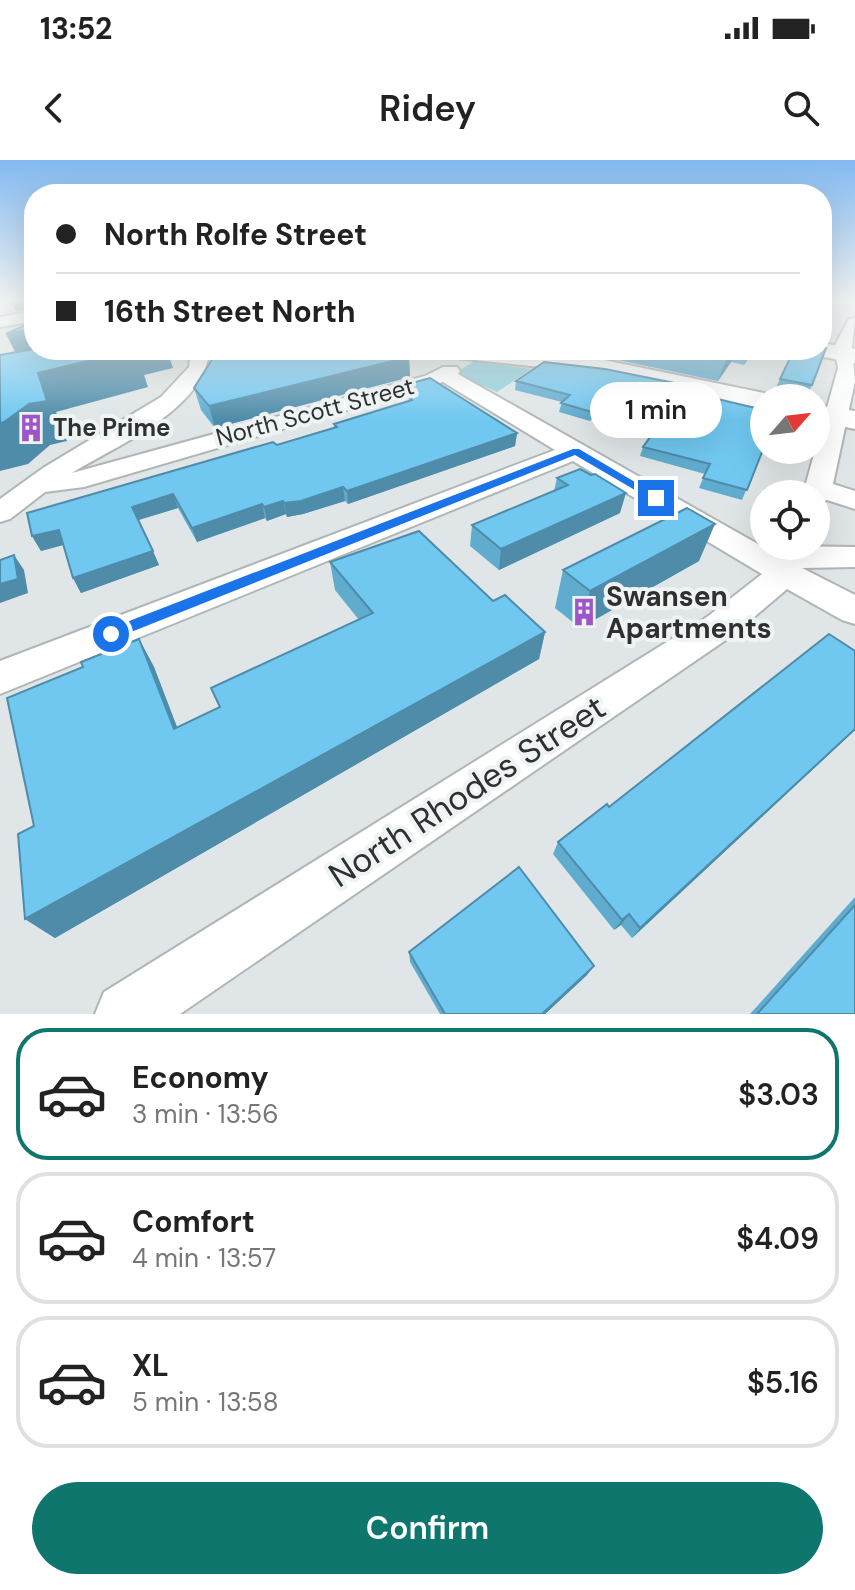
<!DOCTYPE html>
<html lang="en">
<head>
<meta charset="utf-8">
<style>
	body { margin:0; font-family:"DM Sans",sans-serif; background:#f6f6f6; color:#222; height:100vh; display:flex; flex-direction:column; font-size:30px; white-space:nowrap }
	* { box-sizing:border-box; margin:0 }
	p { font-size:26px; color:#767676 }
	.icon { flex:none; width:44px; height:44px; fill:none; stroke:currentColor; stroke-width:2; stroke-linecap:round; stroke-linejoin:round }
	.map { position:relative; height:854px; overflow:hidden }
	.sheet { display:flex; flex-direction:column; background:#fff; flex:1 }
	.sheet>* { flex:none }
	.banner { position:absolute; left:24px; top:24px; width:808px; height:176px; border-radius:32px; box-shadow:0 8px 32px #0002; display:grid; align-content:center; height:176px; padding:0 32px; background:#fff }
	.needle { width:52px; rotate:62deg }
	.buttons { position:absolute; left:750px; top:224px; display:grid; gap:16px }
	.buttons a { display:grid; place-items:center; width:80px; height:80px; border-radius:50%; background:#fff; box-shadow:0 8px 32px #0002; font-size:40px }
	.end { position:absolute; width:36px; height:36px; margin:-18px; border:10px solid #1a73e8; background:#fff; box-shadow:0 0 0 4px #fff }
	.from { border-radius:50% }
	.bubble { position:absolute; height:56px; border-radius:28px; background:#fff; box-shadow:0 8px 32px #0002; font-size:26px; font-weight:600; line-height:56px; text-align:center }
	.banner b { display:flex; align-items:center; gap:28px; height:76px; font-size:30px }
	.banner b+b { border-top:2px solid #e0e0e0 }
	.banner i { width:20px; height:20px; background:#222 }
	ul { padding:14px 0 0; list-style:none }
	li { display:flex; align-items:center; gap:24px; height:132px; margin:0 16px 12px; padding:0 16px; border:4px solid #e0e0e0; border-radius:32px }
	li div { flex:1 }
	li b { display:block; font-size:30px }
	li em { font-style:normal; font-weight:600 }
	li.current { border-color:#0f766e }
	li>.icon { width:72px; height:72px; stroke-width:1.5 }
	.primary-button { display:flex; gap:16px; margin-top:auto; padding:16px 32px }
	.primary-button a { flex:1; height:92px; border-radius:48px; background:#0f766e; color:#fff; font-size:32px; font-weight:600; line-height:92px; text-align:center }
	.status { display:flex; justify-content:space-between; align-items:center; height:56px; padding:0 40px; background:#fff; direction:ltr }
	.status svg { height:22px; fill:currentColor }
	header { display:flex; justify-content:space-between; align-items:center; height:104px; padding:0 32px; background:#fff; font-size:36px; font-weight:600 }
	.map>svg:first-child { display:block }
</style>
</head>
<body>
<div class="status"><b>13:52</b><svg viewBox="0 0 49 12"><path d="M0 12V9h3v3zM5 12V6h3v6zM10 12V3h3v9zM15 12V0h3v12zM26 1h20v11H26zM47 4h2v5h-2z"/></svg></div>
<header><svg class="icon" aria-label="back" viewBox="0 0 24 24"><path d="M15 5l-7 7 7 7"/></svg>Ridey<svg class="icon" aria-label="search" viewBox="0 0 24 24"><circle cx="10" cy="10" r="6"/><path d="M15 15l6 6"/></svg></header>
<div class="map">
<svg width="855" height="854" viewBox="0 0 855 854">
	<rect width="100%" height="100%" fill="#e0e6e7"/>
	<path fill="#90d0dc" d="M476,200L480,202L531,209L497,232L462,216L460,210Z"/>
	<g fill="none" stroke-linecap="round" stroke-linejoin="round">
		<defs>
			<path id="minor" d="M34,151V161L0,167V157Z
				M855,158L852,187L855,221L833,324L855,331V349L827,340L816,344V334H803L838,208L834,187L849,159Z
				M191,190H209C207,248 116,286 72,313L425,216L443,207H457L460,211L458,214L777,395L784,386L855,387V407L802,408L855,435V464L842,460L787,429L733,475L180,854H95L104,832L707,457L762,414L573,301L0,534V501L555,290L443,222L84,327L45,332L10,359L0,362V339L43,308L161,237L189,207Z"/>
			<path id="major" d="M822,183L855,189V203L814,195L811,190H822Z
				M436,190H512L604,200L764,233L775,238H764V249L604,214L447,197L439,195Z
				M816,245L855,251V269L816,261Z"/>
		</defs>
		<use href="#minor" stroke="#b0b5b6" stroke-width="4"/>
		<use href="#major" stroke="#b0b5b6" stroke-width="4"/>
		<use href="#minor" fill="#fff" fill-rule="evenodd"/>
		<use href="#major" fill="#fff" fill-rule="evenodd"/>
	</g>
	<path fill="#60accf" d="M532,190H753L744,205L731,202L718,221L604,197Z
		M409,197L410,217L215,268L201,250L194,228L218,199Z
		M780,219L812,225L806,238H799L774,232Z
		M516,221L707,237L764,287L742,340L699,328L705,314L640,296L643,287L652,274L592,259L590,261L559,252L562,242L515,230Z
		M408,224L517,273L515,286L348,344L345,341L303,354L287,357L286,354L267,361L265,358L197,382L178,348L139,360L159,405L81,433L73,418L63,385L41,391L32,376L277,285L334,268V264L409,241Z
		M557,318L620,353L499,410L470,386L472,365L554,331Z
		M699,401L580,468L555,448L563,410Z
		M330,402L493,441L545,472L539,499L55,778L25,759L34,666L83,507L139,479L154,507L177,567L219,547L359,460L335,430Z
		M855,570L632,778L621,765L614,770L553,694L558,682L609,647Z
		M855,737V854H750Z
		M409,792L587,815L545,854H440L410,802Z"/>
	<path fill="#4e8ca9" d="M11,141H30L33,148L16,151Z
		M34,169V190H167L173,208L144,215L148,227L56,252L67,281L50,285L28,304L0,311V263L26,213L6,174Z
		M730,190H735L731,202L718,221Z
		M749,190H753L744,205Z
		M409,197L410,217L215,268L209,246Z
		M517,273L515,286L348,344L347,331Z
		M343,327L345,341L303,354L287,357L284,343Z
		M626,333L620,353L499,410L501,389Z
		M173,334L178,348L138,360L132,347Z
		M283,341L286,354L267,361L264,347Z
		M262,344L265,358L197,382L192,368Z
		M715,364L699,401L580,468L590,431Z
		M59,370L67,384L41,391L32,376Z
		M153,391L159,405L81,433L73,418Z
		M14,395L24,410L28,433L0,443V424Z
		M545,472L539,499L55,778L25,759Z
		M139,479L154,507L188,596L174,569Z
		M855,569V570L632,778L640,768Z
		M629,754L621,765L614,770L622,760Z
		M594,806L587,815L545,854H542Z"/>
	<path fill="#70c8f1" stroke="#4e8ca9" stroke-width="2" d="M34,161V169L6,174Z
		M822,185L826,188L812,225L780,219L794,190H822Z
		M34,189V190H133L38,213L47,241L29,244L4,262L0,263V195Z
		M218,190H398L409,197L209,246L194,228L213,198L218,199Z
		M544,202L605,209L709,230L705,236L764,250V287L747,330L703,318L710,304L643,287L658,266L594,250L592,252L561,243L570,235L516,221Z
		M430,218L517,273L347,331L343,327L301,341L284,343L283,341L264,347L262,344L192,368L173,334L132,347L153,391L73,418L59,370L32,376L27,353L273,282L277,285L337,267L334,264L412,240L408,224Z
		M580,309L591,315L595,314L626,333L501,389L472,365L568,325L557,318Z
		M687,348L715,364L590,431L563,410Z
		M419,371L493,441L505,435L545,472L25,759L18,674L34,666L7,538L83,507L81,502L139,479L174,569L220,547L211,528L373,453L330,402Z
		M14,395L18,419L0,424V400Z
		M829,474L855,491V569L640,768L629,754L622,760L558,682L607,644L609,647Z
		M519,707L594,806L542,854H445L409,792Z
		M855,745V854H757Z"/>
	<linearGradient id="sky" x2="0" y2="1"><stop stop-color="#82b9f0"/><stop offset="0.54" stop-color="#f1f4f4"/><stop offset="1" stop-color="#f1f4f4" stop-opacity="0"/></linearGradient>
	<rect width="855" height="260" fill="url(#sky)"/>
	<path fill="#1a73e8" d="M573,289H579L662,338L652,340L575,295L116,478L111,479L104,474L106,470Z"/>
	<defs>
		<symbol id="building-bare" viewBox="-9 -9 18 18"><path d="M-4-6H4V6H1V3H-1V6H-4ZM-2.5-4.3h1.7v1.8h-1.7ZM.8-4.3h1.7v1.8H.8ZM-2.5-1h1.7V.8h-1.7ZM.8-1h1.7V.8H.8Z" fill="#9f55c7" stroke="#eef3f4" stroke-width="2.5" paint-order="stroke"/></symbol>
	</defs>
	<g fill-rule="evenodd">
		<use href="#building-bare" x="11" y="248" width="40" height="40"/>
		<use href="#building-bare" x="564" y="432" width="40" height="40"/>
	</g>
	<g text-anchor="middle" stroke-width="8" stroke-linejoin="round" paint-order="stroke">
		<g font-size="24" fill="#2f3131" stroke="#eef3f4">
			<text transform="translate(315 252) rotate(-15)" y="8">North Scott Street</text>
		</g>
		<g font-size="24" font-weight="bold" fill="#2f3131" stroke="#eef3f4" text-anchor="start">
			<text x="53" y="276">The Prime</text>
		</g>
		<g font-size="28" font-weight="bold" fill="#2f3131" stroke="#eef3f4" text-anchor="start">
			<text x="606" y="446">Swansen<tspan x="606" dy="32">Apartments</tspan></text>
		</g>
		<g font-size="34" fill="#2f3131" stroke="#eef3f4">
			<text transform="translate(467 631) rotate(-33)" y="12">North Rhodes Street</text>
		</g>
	</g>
</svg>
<div class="buttons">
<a><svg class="needle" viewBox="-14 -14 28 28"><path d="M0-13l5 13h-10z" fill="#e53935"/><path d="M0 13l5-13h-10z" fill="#767676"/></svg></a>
<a><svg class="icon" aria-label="locate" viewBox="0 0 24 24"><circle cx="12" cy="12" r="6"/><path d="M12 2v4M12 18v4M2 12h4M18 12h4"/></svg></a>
</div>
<i class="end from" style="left:111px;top:474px"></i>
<i class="end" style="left:656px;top:338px"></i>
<div class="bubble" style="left:590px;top:222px;width:132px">1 min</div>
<div class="banner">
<b><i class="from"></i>North Rolfe Street</b>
<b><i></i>16th Street North</b>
</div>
</div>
<section class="sheet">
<ul>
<li class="current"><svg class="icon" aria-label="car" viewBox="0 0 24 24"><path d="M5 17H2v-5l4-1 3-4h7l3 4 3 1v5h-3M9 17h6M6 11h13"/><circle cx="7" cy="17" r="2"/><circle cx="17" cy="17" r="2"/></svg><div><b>Economy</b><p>3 min · 13:56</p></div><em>$3.03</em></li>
<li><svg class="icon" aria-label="car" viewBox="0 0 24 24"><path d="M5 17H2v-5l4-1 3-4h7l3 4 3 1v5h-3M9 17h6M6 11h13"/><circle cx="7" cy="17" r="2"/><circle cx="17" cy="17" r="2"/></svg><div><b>Comfort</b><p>4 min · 13:57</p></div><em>$4.09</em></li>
<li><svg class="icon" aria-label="car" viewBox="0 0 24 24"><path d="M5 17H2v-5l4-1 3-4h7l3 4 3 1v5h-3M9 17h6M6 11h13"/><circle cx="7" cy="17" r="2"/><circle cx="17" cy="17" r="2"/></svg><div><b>XL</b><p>5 min · 13:58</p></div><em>$5.16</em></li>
</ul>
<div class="primary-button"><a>Confirm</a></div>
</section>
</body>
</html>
